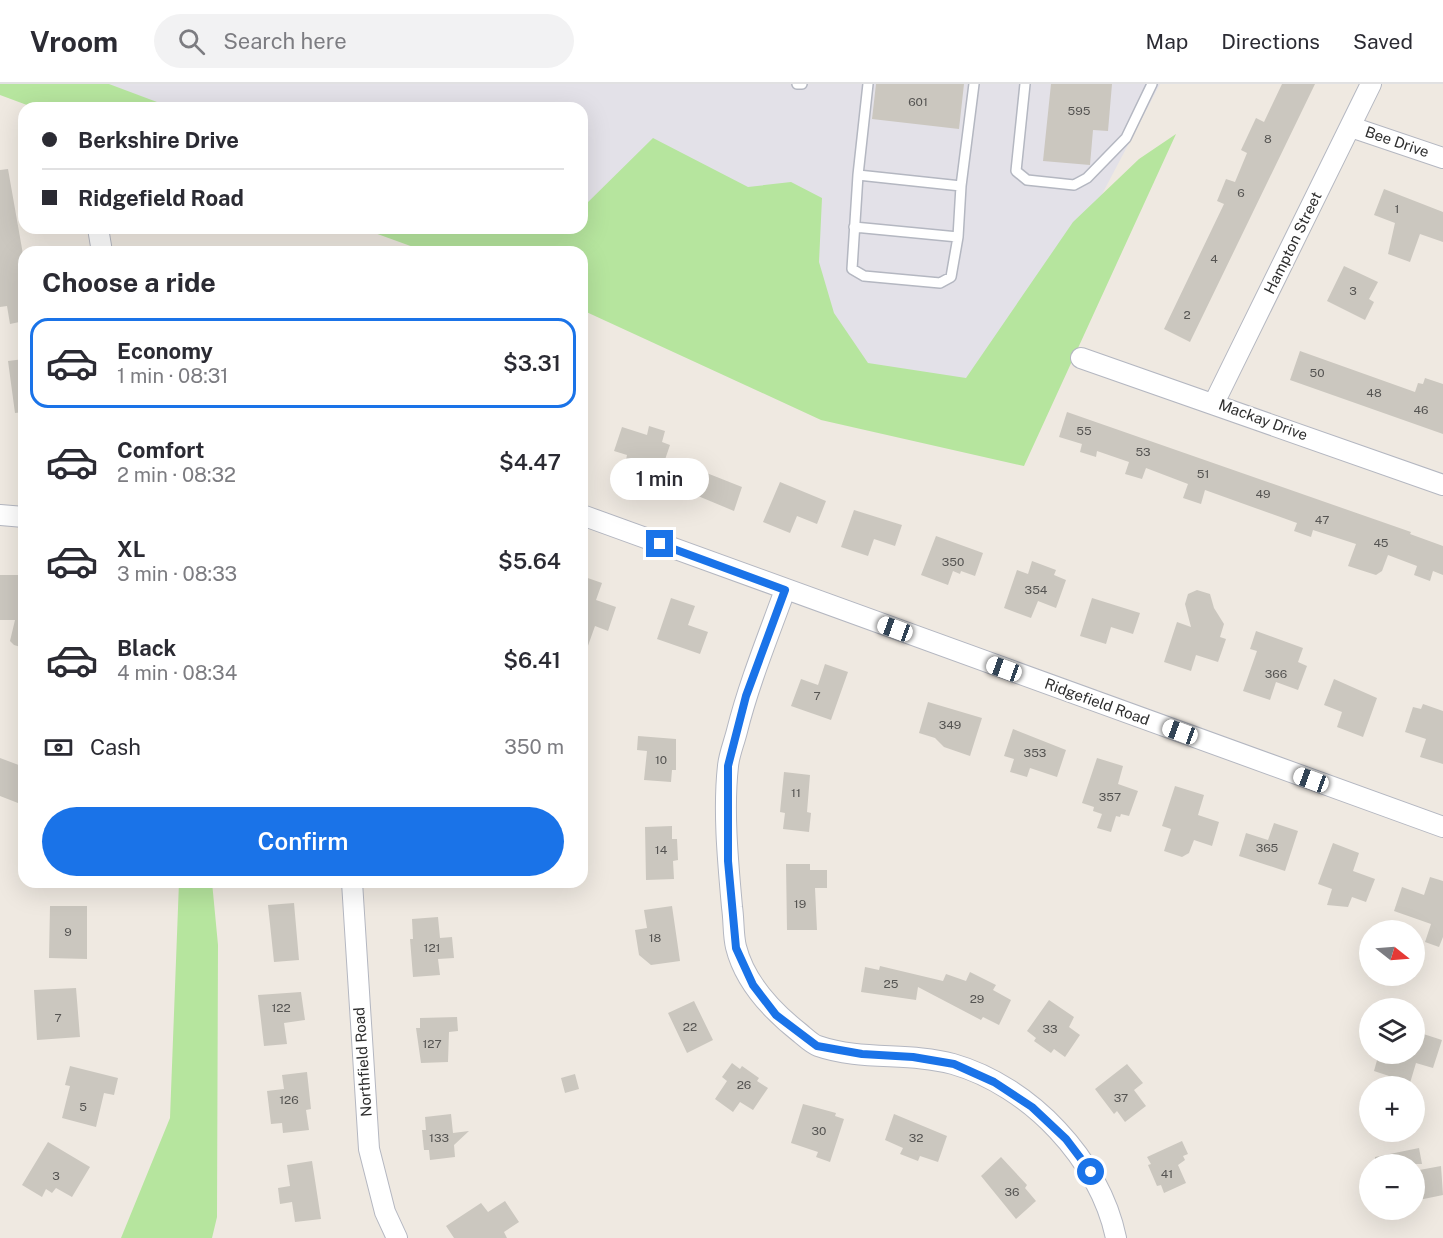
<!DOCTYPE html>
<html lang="en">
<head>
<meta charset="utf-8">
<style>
	body { margin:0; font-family:"Public Sans",sans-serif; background:#f2f2f3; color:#2b2b33; height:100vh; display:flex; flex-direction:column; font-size:22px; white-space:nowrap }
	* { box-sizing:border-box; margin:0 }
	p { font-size:20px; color:#7c7c81 }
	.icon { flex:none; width:33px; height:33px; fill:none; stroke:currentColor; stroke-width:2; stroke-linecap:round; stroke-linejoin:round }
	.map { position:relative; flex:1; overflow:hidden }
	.panel { position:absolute; left:18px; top:162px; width:570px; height:642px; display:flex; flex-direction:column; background:#fff; border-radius:18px; box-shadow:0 6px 24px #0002 }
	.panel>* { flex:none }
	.banner { position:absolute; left:18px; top:18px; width:570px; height:132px; border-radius:18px; box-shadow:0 6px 24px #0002; display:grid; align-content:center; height:132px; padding:0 24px; background:#fff }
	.needle { width:39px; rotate:107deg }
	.controls { position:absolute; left:1359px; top:836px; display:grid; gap:12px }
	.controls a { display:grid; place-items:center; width:66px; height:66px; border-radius:50%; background:#fff; box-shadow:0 6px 24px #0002; font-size:30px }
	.end { position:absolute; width:27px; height:27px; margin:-14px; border:8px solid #1a73e8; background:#fff; box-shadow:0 0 0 3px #fff }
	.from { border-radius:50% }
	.bubble { position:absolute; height:42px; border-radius:21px; background:#fff; box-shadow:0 6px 24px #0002; font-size:20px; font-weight:600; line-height:42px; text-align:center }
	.car { position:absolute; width:18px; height:36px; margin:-18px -9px; border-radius:8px; box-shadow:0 0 4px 2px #0007; background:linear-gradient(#fff 24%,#345 0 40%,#fff 0 76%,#345 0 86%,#fff 0) }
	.banner b { display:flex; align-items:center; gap:21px; height:57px; font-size:22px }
	.banner b+b { border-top:2px solid #e1e1e2 }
	.banner i { width:15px; height:15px; background:#2b2b33 }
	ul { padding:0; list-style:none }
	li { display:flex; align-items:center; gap:18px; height:90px; margin:0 12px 9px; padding:0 12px; border:3px solid transparent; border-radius:18px }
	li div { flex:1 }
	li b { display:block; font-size:22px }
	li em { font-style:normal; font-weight:600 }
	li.selected { border-color:#1a73e8 }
	li>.icon { width:54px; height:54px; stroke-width:1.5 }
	h2 { padding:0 24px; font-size:27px; line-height:72px }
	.pay { display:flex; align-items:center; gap:15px; height:66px; padding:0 24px; font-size:22px }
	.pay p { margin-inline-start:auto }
	.action { display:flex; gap:12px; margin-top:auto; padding:12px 24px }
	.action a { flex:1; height:69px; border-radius:36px; background:#1a73e8; color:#fff; font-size:24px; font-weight:600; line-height:69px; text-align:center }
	header { display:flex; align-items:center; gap:36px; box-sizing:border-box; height:84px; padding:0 30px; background:#fff; border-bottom:2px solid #e1e1e2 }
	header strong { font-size:28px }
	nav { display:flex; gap:33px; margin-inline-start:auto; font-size:21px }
	.search { width:420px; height:54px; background:#f2f2f3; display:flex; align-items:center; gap:15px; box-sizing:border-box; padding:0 21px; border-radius:33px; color:#7c7c81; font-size:22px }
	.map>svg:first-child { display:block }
</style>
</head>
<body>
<header>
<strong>Vroom</strong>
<div class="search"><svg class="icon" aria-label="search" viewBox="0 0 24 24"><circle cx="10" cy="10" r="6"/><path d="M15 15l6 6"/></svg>Search here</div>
<nav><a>Map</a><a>Directions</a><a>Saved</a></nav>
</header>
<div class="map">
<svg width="1443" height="1154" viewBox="0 0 1443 1154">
	<rect width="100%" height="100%" fill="#efe9e1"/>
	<path fill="#e3e1e8" d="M34,0H1160L975,352L582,168L419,144H582V24H99Z"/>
	<path fill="#b6e59e" d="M0,0H109L173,24H35L0,11Z
		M1176,50L1024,382L821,336L582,226V168H427L361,144H490C501,148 564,144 582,144V124L653,54L748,103L791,98L822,114L819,178L834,229L868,279L966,294L1073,138L1139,75Z
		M179,798H212L218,861L217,1133L212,1154H121L170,1034Z"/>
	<path fill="#cbc7bf" d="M876,0H964L959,45L872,35Z
		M1051,0H1112L1108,47L1093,46L1090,81L1043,77Z
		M1282,0H1315L1190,258L1164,245L1224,120L1217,117L1226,95L1235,98L1247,69L1241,66L1256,34L1264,38Z
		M8,85L24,176V237L10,240L7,222L0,223V86Z
		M1384,105L1443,128V158L1420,150L1410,178L1388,170L1395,139L1374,131Z
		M1344,182L1378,198L1369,215L1374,218L1365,236L1327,217Z
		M1300,267L1415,308L1418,299L1423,300L1425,294L1443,300V350L1290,296Z
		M24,275V328L15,329L8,277Z
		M1067,328L1411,448L1410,450L1443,462V491L1433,487L1430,497L1414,491L1417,482L1388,471L1382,487L1376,491L1348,482L1356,460L1313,446L1311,453L1294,447L1297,439L1205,406L1201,420L1183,414L1188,400L1146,384L1142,395L1125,390L1129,378L1097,367L1096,373L1080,368L1082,360L1059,353Z
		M649,342L665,347L662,358L670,361L657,399L624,386L627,371L614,367L622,343L647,351Z
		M694,384L742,403L734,427L686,407Z
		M780,398L826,417L817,440L797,432L790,449L763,438Z
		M854,426L902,441L895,462L874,455L868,472L841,463Z
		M936,452L983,469L975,492L961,487L960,490L953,487L948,501L921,491Z
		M1032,477L1056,486L1054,491L1066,496L1056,524L1038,517L1031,534L1004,524L1017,486L1028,490Z
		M0,491H24V564L14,561L10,557L15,536H0Z
		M582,492L602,499L596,516L616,523L608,547L595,542L584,573Z
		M1197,506L1210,510L1214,524L1224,540L1220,553L1226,555L1218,578L1196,571L1191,587L1164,578L1177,538L1191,543L1185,520L1188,510Z
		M671,514L695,522L688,541L708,548L700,570L657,555Z
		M1092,514L1140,529L1133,550L1111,543L1106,560L1080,552Z
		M1256,547L1303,564L1298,578L1307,582L1298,606L1276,598L1270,616L1243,607L1257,567L1250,565Z
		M825,580L848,588L831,636L791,622L801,595L818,601Z
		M1334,595L1377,614L1363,653L1337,643L1342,628L1324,621Z
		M928,618L982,634L970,672L944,663L935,654L919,649Z
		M1423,620L1443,627V680L1420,673L1426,655L1405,648L1413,623L1421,625Z
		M1013,645L1066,666L1057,693L1030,684L1027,693L1010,688L1014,675L1004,672Z
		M638,652L676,655V686H672L671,698L644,696L647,667L637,666Z
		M0,674L24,683V703L18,719L0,712Z
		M1097,674L1123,682L1118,700L1138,707L1129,732L1121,730L1120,733L1116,732L1111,748L1097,744L1102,730L1093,727L1094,723L1082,719Z
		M784,688L810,691L807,728L811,729L809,748L783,745L785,729L780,728Z
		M1175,702L1204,711L1198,731L1219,738L1212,762L1194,756L1189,769L1182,773L1164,767L1171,745L1162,742Z
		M1274,739L1298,747L1285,787L1239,772L1246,749L1268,756Z
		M672,742V755H677L678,776L673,777L674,795L646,796L645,743Z
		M1333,759L1359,769L1353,787L1375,795L1366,818L1352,813L1348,823L1327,821L1332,805L1318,800Z
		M786,780H810V786H827V804H815L817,846H787Z
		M1430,793L1443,797V853L1439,863L1425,858L1431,840L1394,827L1402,803L1424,811Z
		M294,819L299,876L274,878L268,821Z
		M50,822H87V875L49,874Z
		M672,822L680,877L651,881L639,871L635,846L647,844L644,826Z
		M438,833L440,854L452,853L454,874L438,875L440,891L413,893L410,855H413L412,835Z
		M880,882L943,897L946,890L966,897L970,888L996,901L993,906L1011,916L999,941L983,933L981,936L918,903L916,916L861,908L865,883L879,886Z
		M76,904L80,953L37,956L34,906Z
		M301,908L305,936L284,939L287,960L264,962L258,911Z
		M1049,916L1074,933L1069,943L1080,951L1065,973L1054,965L1051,969L1034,957L1036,954L1027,947Z
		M694,917L713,956L687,969L668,929Z
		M457,933L458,947L449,948L448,978L421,979L416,944H420V934Z
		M1414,947L1442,956L1433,984L1416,979L1410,999L1374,987L1379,969H1414Z
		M732,979L740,985L742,982L759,994L757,997L768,1004L753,1026L740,1018L733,1028L715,1015L727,997L722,993Z
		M1127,980L1143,999L1134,1006L1146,1022L1125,1038L1117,1027L1114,1030L1095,1005Z
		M70,982L118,994L114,1011L104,1009L96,1043L62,1034L70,1002L65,1001Z
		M307,988L311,1025L306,1026L309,1046L283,1049L282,1039L271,1040L267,1007L284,1005L282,991Z
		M575,990L579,1005L565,1009L561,994Z
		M803,1020L836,1029L835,1032L844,1035L830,1078L816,1073L818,1068L791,1059Z
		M451,1030L453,1049L469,1047L454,1061L455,1073L430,1076L429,1066H424L422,1046H426L425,1033Z
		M894,1030L947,1052L938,1078L920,1072L918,1077L900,1070L903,1064L885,1056Z
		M1182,1057L1188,1070L1183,1072L1185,1076L1178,1081L1186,1099L1164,1109L1161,1101L1157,1102L1148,1081L1151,1080L1147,1073Z
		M48,1058L90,1083L72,1113L56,1104L52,1109L46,1105L42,1113L22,1101Z
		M1419,1064L1422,1080H1375V1073Z
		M1001,1073L1027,1101L1025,1104L1036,1117L1016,1135L981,1092Z
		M312,1077L321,1135L295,1138L292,1118L280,1120L278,1104L290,1102L287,1081Z
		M1441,1082L1443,1111L1414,1117V1087Z
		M505,1117L519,1138L504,1148L507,1154H454L446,1142L481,1119L488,1128Z"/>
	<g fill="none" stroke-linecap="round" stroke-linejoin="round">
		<defs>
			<path id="lane" d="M797,0H802
				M868,0L858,91L961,102L974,0
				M1025,0L1016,87L1027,96L1074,101L1087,94L1126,54L1152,0
				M858,91L852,185L864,192L940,199L951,193L958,153L961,102
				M854,143L958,153"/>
			<path id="street" d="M1351,43L1443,74
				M98,144L102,168
				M1081,274L1443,401
				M1214,319L1371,0
				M0,431L24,433
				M582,431L1443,743
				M785,506C768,553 749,599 737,647C734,659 729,671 728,682C723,727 728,778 732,823C734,836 733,851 736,863C745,899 772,927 800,949C805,953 812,960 818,962C861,977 909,968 953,980C1030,1002 1100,1076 1116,1154
				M352,798L369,1065L385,1128L397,1154"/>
		</defs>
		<use href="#lane" stroke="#b4b7c1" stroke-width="12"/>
		<use href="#street" stroke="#b4b7c1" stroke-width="22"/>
		<use href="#lane" stroke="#fff" stroke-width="9"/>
		<use href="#street" stroke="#fff" stroke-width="20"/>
	</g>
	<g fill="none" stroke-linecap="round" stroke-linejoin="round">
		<path stroke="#1a73e8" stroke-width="8" d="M660,460L785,506L746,612L728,682V777L736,864L753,901L776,931L817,962L862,970L913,973L954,980L994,998L1032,1023L1066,1055L1091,1088"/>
	</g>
	<g text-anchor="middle" stroke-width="4.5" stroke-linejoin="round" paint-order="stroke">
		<g font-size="12" fill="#555452">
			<text x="918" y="22">601</text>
			<text x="1079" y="31">595</text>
			<text x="1268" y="59">8</text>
			<text x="1241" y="113">6</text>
			<text x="1397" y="129">1</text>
			<text x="1214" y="179">4</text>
			<text x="1353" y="211">3</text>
			<text x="1187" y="235">2</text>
			<text x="1317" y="293">50</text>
			<text x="1374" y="313">48</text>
			<text x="1421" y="330">46</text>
			<text x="1084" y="351">55</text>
			<text x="1143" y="372">53</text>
			<text x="1203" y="394">51</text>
			<text x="1263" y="414">49</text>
			<text x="1322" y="440">47</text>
			<text x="1381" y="463">45</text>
			<text x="953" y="482">350</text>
			<text x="1036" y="510">354</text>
			<text x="1276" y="594">366</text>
			<text x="817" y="616">7</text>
			<text x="950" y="645">349</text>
			<text x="1035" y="673">353</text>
			<text x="661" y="680">10</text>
			<text x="796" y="713">11</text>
			<text x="1110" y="717">357</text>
			<text x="1267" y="768">365</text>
			<text x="661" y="770">14</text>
			<text x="800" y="824">19</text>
			<text x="68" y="852">9</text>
			<text x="655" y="858">18</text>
			<text x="432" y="868">121</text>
			<text x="891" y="904">25</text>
			<text x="977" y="919">29</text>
			<text x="281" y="928">122</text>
			<text x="58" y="938">7</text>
			<text x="690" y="947">22</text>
			<text x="1050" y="949">33</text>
			<text x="432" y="964">127</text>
			<text x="744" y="1005">26</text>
			<text x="1121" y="1018">37</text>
			<text x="289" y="1020">126</text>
			<text x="83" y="1027">5</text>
			<text x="819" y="1051">30</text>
			<text x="439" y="1058">133</text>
			<text x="916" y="1058">32</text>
			<text x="1167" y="1094">41</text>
			<text x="56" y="1096">3</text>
			<text x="1012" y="1112">36</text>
		</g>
		<g font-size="15" fill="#2e2e2e" stroke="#fff">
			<text transform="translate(1397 58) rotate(19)" y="5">Bee Drive</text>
			<text transform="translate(1293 159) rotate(-64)" y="5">Hampton Street</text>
			<text transform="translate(1263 336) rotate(20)" y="5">Mackay Drive</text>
			<text transform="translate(1097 618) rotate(20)" y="5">Ridgefield Road</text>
			<text transform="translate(363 978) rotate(-94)" y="5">Northfield Road</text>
		</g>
	</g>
</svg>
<div class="controls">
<a><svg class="needle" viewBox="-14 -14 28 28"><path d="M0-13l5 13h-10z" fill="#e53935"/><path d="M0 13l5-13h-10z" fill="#7c7c81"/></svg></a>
<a><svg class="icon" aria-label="layers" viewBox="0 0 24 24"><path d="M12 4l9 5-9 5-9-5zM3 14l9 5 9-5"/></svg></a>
<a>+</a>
<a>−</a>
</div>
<i class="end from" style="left:1091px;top:1088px"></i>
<i class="end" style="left:660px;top:460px"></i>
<div class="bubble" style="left:610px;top:374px;width:99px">1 min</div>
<i class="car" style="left:895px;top:545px;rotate:290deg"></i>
<i class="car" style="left:1004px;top:585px;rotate:290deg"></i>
<i class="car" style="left:1180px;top:648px;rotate:290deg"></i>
<i class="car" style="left:1311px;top:696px;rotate:290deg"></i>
<div class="banner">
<b><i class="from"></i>Berkshire Drive</b>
<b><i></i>Ridgefield Road</b>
</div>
<section class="panel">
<h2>Choose a ride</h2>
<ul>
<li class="selected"><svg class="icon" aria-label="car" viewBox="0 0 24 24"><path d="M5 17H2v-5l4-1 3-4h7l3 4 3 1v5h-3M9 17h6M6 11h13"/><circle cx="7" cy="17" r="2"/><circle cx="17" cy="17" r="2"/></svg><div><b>Economy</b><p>1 min · 08:31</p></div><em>$3.31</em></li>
<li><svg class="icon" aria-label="car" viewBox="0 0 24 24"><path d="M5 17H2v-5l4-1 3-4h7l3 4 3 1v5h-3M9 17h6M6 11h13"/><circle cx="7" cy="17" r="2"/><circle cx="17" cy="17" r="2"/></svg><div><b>Comfort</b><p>2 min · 08:32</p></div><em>$4.47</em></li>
<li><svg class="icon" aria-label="car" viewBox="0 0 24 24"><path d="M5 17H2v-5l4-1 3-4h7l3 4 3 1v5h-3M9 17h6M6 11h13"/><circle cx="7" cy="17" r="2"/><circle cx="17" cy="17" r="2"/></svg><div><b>XL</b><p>3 min · 08:33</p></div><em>$5.64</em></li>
<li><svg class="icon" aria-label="car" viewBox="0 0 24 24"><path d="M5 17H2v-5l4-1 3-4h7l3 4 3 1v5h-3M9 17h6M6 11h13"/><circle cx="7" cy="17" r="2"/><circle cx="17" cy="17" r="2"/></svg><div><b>Black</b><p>4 min · 08:34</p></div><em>$6.41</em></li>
</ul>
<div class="pay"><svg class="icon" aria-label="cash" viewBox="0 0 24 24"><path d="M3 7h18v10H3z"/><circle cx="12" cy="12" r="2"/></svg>Cash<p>350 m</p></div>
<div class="action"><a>Confirm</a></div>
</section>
</div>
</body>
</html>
